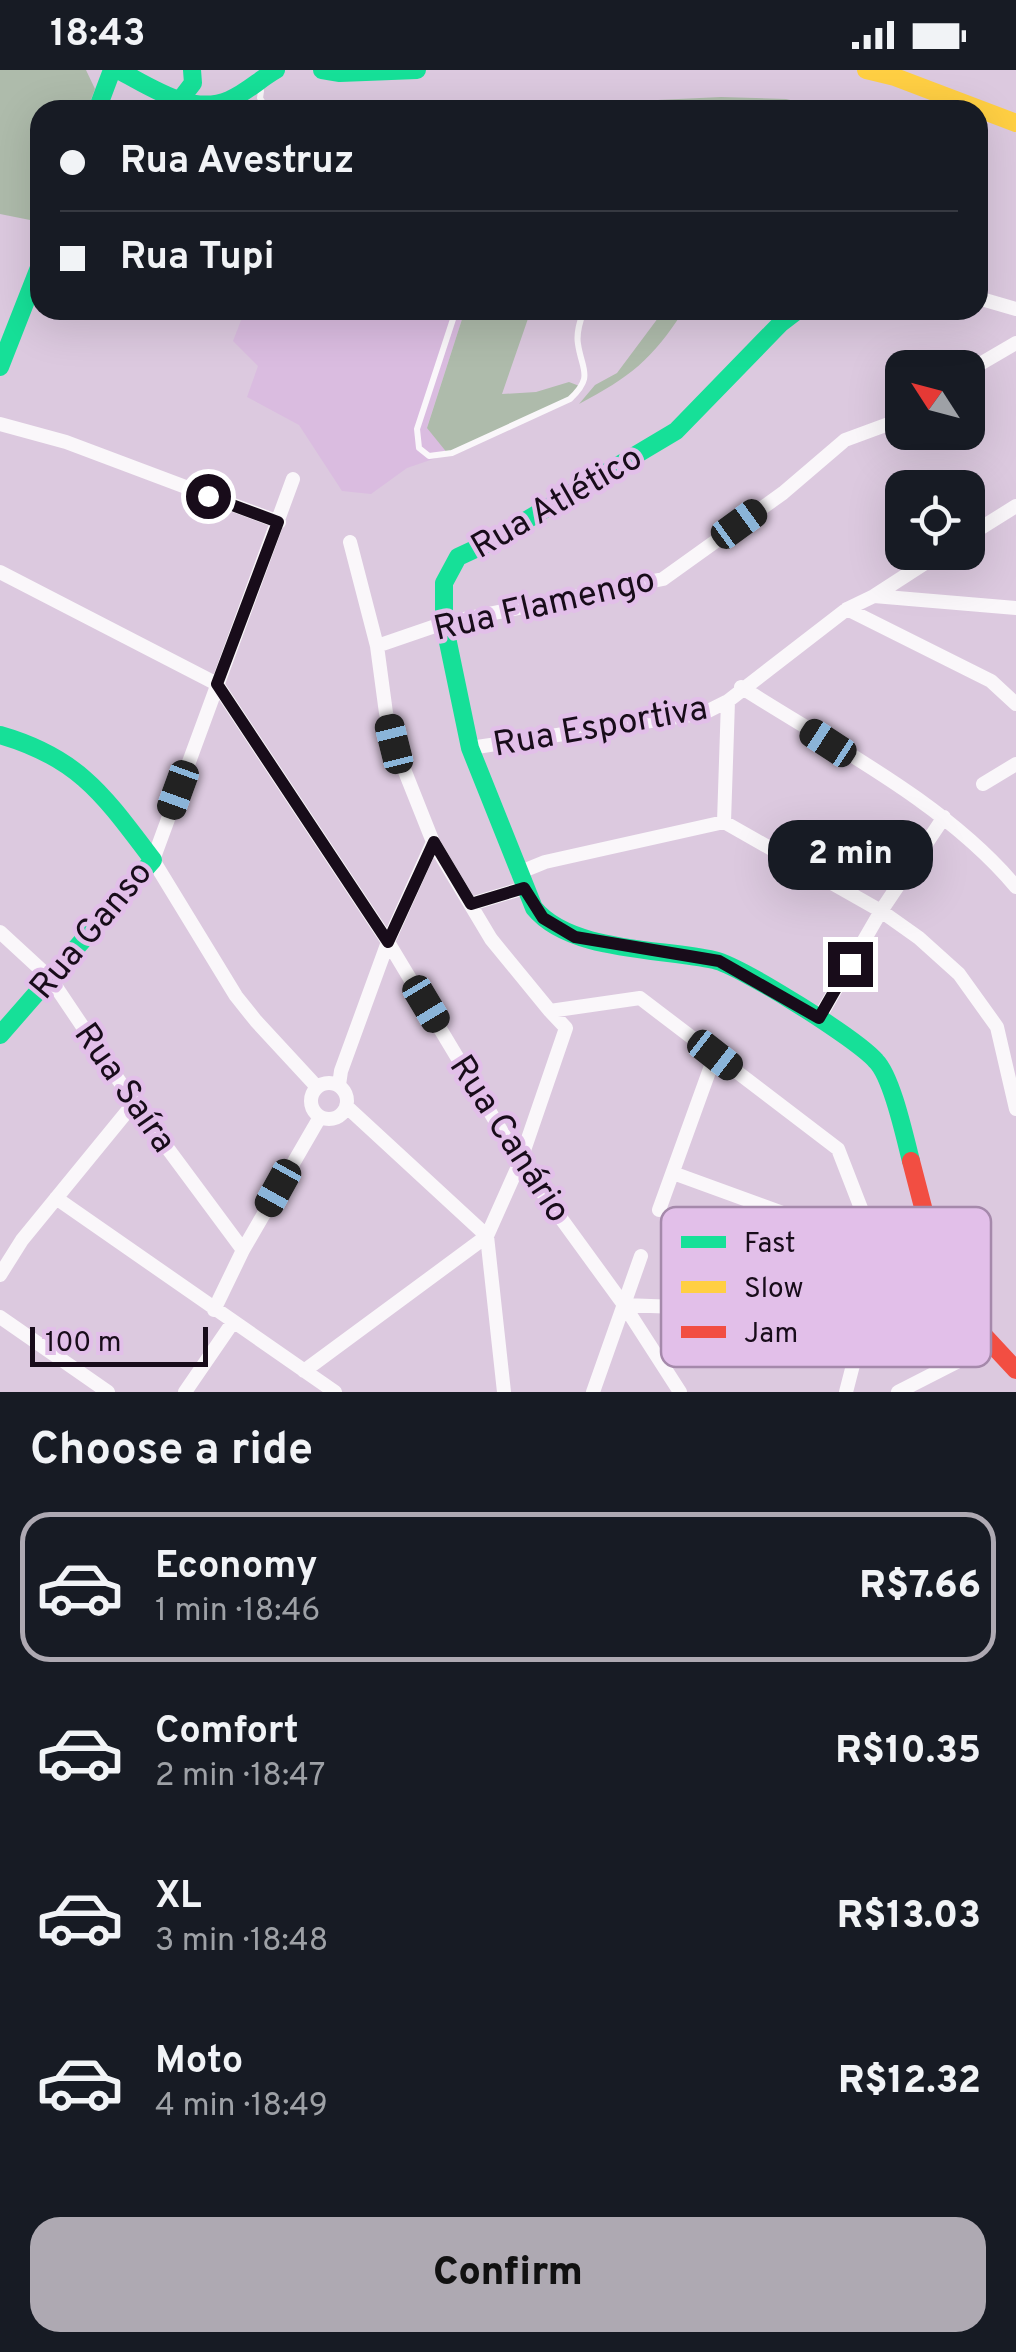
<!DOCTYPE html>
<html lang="en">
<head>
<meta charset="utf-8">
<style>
	body { margin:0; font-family:Overpass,sans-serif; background:#242831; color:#f1f3f6; height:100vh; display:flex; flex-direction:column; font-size:38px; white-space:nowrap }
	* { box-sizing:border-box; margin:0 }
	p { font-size:32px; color:#9ea1a6 }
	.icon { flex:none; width:55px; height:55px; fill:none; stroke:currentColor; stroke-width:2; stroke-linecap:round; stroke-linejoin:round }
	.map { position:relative; height:1322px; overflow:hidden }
	.panel { display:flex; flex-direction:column; background:#171b24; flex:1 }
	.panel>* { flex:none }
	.hud { position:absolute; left:30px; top:30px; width:958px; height:220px; border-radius:30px; box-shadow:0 10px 40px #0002; display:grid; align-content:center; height:220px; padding:0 30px; background:#171b24 }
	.needle { width:65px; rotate:306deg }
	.tools { position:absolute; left:885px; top:280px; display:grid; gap:20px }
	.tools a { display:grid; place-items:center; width:100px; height:100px; border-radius:20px; background:#171b24; box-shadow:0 10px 40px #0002; font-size:50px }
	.scale { position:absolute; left:30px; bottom:25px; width:178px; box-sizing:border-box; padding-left:10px; border:5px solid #180c1a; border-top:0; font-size:28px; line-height:35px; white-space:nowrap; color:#180c1a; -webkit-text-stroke:8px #e2bfe9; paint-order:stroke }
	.end { position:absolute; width:45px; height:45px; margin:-22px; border:12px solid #180c1a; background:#fff; box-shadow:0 0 0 5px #fff }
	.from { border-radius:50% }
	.bubble { position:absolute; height:70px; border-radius:30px; background:#171b24; box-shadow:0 10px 40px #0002; font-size:32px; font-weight:800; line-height:70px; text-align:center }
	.car { position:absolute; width:30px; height:60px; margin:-30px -15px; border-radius:12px; box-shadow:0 0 8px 2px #0007; background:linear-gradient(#222 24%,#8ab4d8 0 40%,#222 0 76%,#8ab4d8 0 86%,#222 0) }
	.hud b { display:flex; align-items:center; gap:35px; height:95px; font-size:38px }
	.hud b+b { border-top:2px solid #363941 }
	.hud i { width:25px; height:25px; background:#f1f3f6 }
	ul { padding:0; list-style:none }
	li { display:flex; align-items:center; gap:30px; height:150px; margin:0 20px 15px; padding:0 10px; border:5px solid transparent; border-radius:30px }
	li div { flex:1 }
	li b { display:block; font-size:38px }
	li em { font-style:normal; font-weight:800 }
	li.current { border-color:#aea9b2 }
	li>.icon { width:90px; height:90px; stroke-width:1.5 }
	h2 { padding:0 30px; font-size:45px; line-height:120px }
	.primary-button { display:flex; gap:20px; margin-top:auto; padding:20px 30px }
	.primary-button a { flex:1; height:115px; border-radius:30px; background:#aea9b2; color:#111; font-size:40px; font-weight:800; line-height:115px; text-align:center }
	.status { display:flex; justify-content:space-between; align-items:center; height:70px; padding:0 50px; background:#171b24; direction:ltr }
	.status svg { height:28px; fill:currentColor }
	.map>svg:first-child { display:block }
</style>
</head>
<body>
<div class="status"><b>18:43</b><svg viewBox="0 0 49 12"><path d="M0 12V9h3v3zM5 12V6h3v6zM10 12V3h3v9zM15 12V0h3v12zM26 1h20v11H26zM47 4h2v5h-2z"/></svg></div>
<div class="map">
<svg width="1016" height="1322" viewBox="0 0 1016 1322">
	<rect width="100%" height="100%" fill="#dcc9df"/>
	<path fill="#dabce0" d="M245,240H465L427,357L448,384L407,398L371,424L342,421L299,355L247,327L258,296L233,271Z"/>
	<path fill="#aebbab" d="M0,0H86L95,19L87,40H40V152L0,144Z
		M721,27L786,29L833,40H529L531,36Z
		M465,240H531L502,324L536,322L569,312L582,317L570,329L448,384L427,358Z
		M664,240H684C652,290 630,307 579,334L595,315L617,303Z"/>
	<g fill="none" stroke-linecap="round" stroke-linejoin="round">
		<path stroke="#faf7fa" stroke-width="6" d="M261,21L260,28L265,36L276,40
			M456,240L417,359L419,378L429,386L452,383L570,329C594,306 582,301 578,274C576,263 580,251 584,240"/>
		<path stroke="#faf7fa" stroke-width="14" d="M978,228L1016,239
			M968,301L1016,273
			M0,354L66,372L279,452
			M293,409L153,790L236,926L256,951L317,1017
			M968,466L1016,436
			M350,472L377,576L386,643L394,674L433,772L491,869L550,941L640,928L838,1079L876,1177V1206L846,1322
			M0,502L217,614L388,872L520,1092L624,1235L680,1322
			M874,526L1016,538
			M847,539L991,611L1016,634
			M377,576L444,553L663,509L783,423L845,370L902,349
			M741,617C833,676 946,733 1016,817
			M470,678L704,643L728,631L847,539L874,526L942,482
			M983,714L1016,694
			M724,752L728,631
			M518,803L545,792L724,752L881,841L919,868L959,904L997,957L1016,1039
			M471,834L524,818
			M0,862L50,908L134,1033L243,1180
			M819,948L881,841L944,747
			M311 1031a18 18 0 1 1 36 0a18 18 0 1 1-36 0Z
			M339,1015L341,1001L388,872L433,772
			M346,1036L487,1166L504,1322
			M673,1103L876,1177
			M56,1128L335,1322
			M659,1140L715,985
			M0,1205L22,1170L134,1033
			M624,1235L868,1244
			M214,1240L243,1180L320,1047
			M0,1247L108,1322
			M304,1301L487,1166L520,1092L566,958L550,941
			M185,1322L233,1252
			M593,1322L641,1186
			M898,1322L990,1275"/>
		<path stroke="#16e098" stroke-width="18" d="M118,0C151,17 191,46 229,30C246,23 260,9 276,0
			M322,0L340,3L417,0
			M180,30L193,13L192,0
			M97,40L112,0
			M798,240L781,253L676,361L488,473L458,487L444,513V553L470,678L534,838C570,882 660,878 714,890C741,896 857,969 876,991C892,1007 905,1068 911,1091
			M0,297L40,195
			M0,665C80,688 105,727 153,790L0,965"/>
		<path stroke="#ffcf43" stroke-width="18" d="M866,0L895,7L1016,53"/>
		<path stroke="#f24e42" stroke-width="18" d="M911,1091L931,1168L962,1242L1016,1300"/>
	</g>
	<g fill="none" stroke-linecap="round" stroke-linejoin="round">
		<path stroke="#180c1a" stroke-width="12" d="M208,426L278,452L217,614L388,872L434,772L471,834L524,818L543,848L575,867L719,891L819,948L850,894"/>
	</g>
	<g text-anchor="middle" stroke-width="9" stroke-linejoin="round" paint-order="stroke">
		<g font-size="35" fill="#180c1a" stroke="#e2bfe9">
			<text transform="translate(556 431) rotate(-30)" y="12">Rua Atlético</text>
			<text transform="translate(544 533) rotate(-13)" y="12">Rua Flamengo</text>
			<text transform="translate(600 655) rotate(-10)" y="12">Rua Esportiva</text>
			<text transform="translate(90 859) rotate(-50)" y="12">Rua Ganso</text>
			<text transform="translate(126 1017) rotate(55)" y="12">Rua Saíra</text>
			<text transform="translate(511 1068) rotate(57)" y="12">Rua Canário</text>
		</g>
	</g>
	<rect x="661" y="1137" width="330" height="160" rx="15" fill="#e2bfe9" stroke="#a589ab" stroke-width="2.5"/>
	<rect x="681" y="1166" width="45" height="12" fill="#16e098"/>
	<rect x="681" y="1211" width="45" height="12" fill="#ffcf43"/>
	<rect x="681" y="1256" width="45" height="12" fill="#f24e42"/>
	<g font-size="28" fill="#180c1a">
		<text x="744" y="1182">Fast</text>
		<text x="744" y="1227">Slow</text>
		<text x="744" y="1272">Jam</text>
	</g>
</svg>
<div class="tools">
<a><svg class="needle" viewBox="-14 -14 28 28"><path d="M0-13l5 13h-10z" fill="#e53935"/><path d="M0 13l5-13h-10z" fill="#9ea1a6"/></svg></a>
<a><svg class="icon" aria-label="locate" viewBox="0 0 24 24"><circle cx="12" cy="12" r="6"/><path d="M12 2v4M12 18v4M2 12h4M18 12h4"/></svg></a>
</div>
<div class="scale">100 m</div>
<i class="end from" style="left:208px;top:426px"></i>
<i class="end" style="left:850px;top:894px"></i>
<div class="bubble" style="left:768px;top:750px;width:165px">2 min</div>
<i class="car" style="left:739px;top:454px;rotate:54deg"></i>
<i class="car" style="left:828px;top:673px;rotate:303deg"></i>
<i class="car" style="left:394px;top:674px;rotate:346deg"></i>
<i class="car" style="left:178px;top:720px;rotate:200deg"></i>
<i class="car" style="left:426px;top:934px;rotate:149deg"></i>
<i class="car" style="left:715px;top:985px;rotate:128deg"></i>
<i class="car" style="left:278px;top:1118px;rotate:209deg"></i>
<div class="hud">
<b><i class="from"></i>Rua Avestruz</b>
<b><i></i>Rua Tupi</b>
</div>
</div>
<section class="panel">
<h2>Choose a ride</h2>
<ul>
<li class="current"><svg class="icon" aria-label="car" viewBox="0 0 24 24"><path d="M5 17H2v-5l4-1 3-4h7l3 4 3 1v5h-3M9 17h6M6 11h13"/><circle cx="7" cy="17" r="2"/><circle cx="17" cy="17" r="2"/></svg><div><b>Economy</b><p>1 min · 18:46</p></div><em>R$7.66</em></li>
<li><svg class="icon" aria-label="car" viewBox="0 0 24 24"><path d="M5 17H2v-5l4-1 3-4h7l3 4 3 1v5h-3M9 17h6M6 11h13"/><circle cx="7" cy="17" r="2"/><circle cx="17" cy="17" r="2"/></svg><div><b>Comfort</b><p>2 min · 18:47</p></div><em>R$10.35</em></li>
<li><svg class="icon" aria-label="car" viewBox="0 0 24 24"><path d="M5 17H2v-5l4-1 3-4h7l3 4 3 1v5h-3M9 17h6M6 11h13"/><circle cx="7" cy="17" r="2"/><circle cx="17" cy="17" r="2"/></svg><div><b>XL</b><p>3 min · 18:48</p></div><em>R$13.03</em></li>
<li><svg class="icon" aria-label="car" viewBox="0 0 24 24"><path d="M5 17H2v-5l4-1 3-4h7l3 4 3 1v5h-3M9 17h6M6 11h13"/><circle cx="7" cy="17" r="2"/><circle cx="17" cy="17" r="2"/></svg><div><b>Moto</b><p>4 min · 18:49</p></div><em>R$12.32</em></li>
</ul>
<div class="primary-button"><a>Confirm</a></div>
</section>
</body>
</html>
